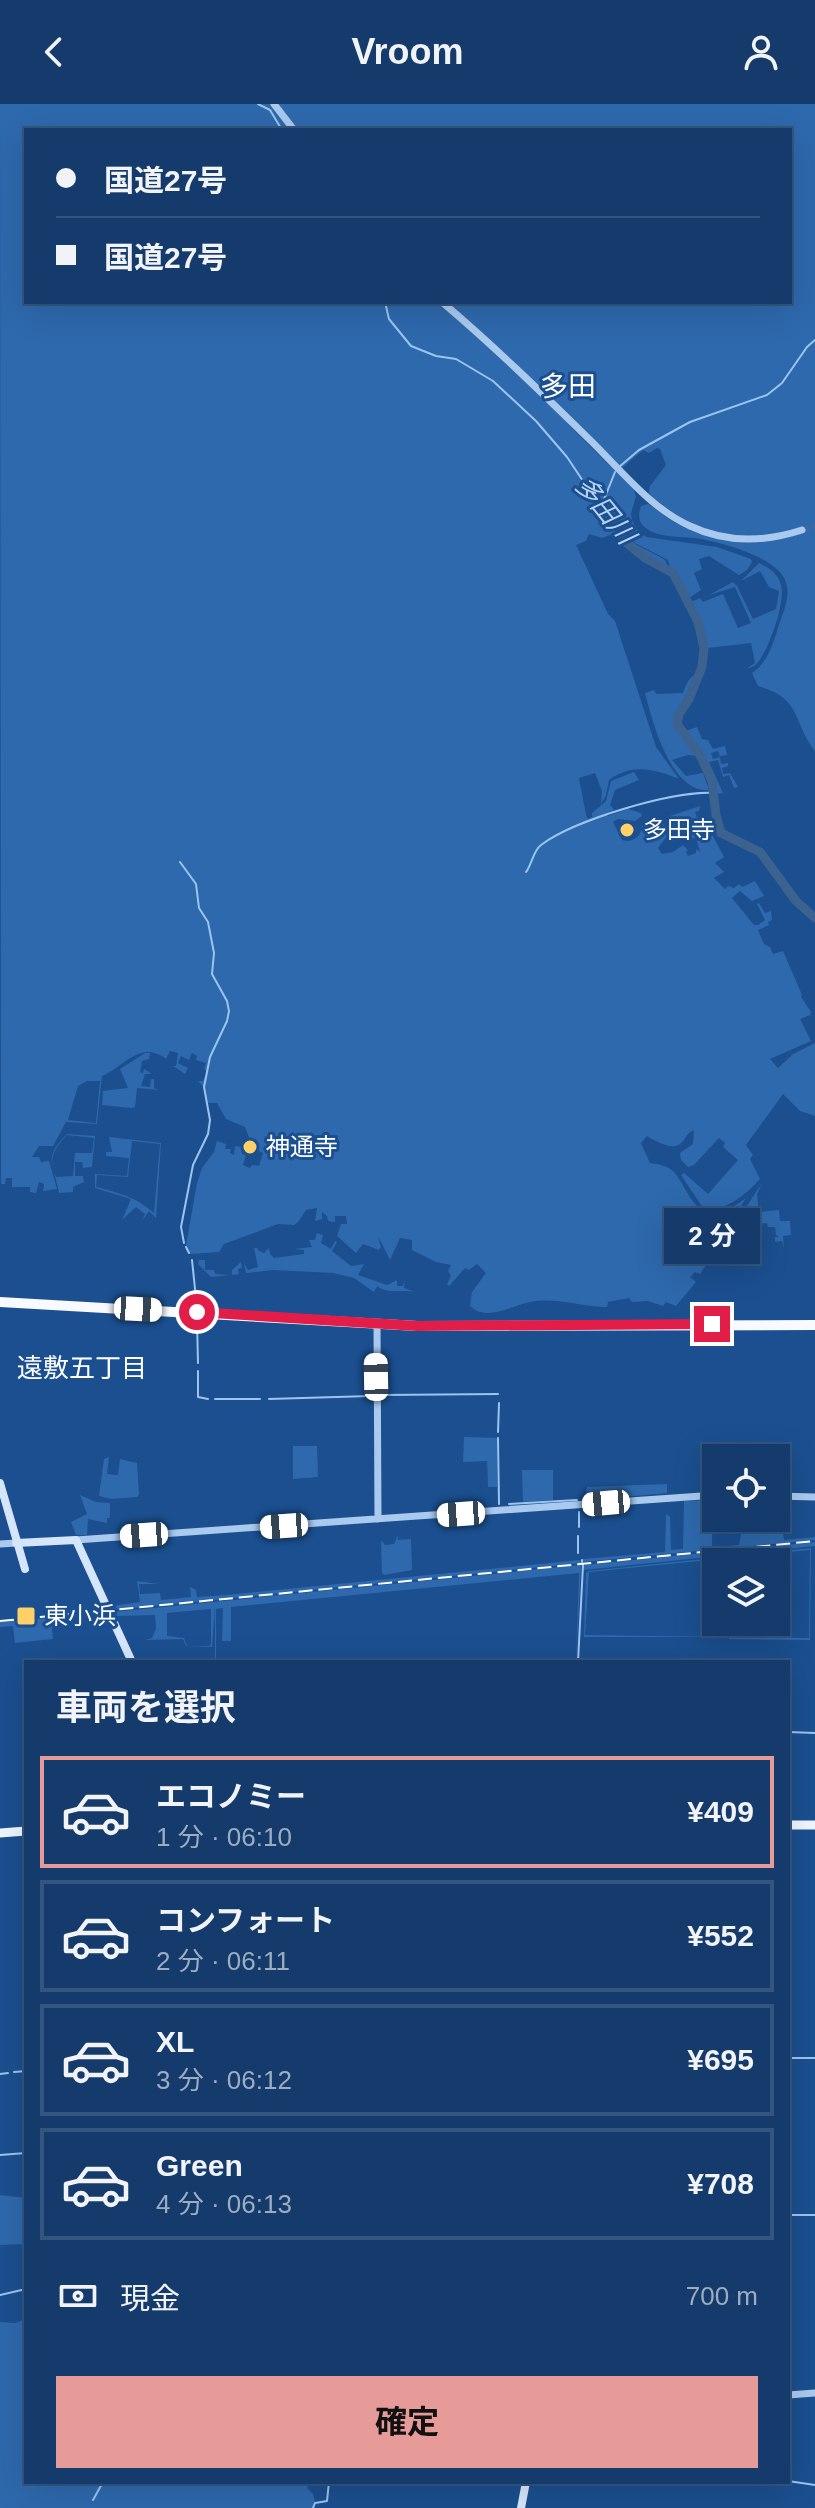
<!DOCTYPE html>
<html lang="ja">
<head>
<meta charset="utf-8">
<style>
	body { margin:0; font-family:Helvetica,"Noto Sans JP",sans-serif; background:#1d4271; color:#f1f3f6; height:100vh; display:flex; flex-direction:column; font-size:30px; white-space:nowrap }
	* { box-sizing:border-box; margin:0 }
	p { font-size:26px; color:#9dadc1 }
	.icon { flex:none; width:44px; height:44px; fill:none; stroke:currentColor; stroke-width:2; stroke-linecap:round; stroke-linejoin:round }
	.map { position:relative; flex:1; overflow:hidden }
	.sheet { position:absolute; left:24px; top:1556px; width:766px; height:824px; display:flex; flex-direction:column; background:#143b6b; border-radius:0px; box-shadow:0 8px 32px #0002,0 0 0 2px #33557e }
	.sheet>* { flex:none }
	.top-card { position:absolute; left:24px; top:24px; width:768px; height:176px; border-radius:0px; box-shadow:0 8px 32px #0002,0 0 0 2px #33557e; display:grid; align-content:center; height:176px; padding:0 32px; background:#143b6b }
	.controls { position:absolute; left:702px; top:1340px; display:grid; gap:16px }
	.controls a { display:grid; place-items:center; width:88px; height:88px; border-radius:0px; background:#143b6b; box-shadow:0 8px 32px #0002,0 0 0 2px #33557e; font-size:40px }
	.end { position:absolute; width:36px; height:36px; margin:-18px; border:10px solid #e11d48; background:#fff; box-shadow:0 0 0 4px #fff }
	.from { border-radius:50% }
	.bubble { position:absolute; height:56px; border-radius:0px; background:#143b6b; box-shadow:0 8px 32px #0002,0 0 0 2px #33557e; font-size:26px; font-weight:700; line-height:56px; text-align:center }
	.car { position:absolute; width:24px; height:48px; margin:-24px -12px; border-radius:10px; box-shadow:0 0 6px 2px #0007; background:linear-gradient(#fff 24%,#345 0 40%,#fff 0 76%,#345 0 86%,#fff 0) }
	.top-card b { display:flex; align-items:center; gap:28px; height:76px; font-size:30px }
	.top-card b+b { border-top:2px solid #33557e }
	.top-card i { width:20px; height:20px; background:#f1f3f6 }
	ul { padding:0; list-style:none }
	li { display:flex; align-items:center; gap:24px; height:112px; margin:0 16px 12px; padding:0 16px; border:4px solid #33557e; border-radius:0px }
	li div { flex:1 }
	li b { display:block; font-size:30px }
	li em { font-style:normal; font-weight:700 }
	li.current { border-color:#e69b98 }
	li>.icon { width:72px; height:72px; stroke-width:1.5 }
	h2 { padding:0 32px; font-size:36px; line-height:96px }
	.pay { display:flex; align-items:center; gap:20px; height:88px; padding:0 32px; font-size:30px }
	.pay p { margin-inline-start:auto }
	.primary-button { display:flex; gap:16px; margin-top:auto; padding:16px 32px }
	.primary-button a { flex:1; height:92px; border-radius:0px; background:#e69b98; color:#111; font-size:32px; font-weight:700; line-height:92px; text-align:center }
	header { display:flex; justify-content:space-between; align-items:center; height:104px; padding:0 32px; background:#143b6b; font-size:36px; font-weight:700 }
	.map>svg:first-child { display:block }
</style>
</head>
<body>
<header><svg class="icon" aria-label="back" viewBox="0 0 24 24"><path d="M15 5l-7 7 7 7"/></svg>Vroom<svg class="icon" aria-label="person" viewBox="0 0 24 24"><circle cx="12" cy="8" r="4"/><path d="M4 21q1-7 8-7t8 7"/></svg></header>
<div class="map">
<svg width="815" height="2404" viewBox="0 0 815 2404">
	<rect width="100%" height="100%" fill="#1b4f8f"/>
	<path fill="#2e69ad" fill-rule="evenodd" d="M0,0H815V647C792,617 802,594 758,582L752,569C770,557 774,535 781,515C785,503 790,492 786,479C780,454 723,439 701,435C684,432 659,435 646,424C638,418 638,411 641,402L648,400C657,405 665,413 674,418C715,441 759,442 803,429C786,428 770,431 752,432C712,435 678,415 649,390L650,382L666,361L660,345L657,344L649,349L643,346L622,364L574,317L568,320L633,385L636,392L631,410L632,416L638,427L646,433L717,443L751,455L752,458L747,466L739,471L709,452L699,455L702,465L694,469L701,486L689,494L678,469L670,464L668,456L635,439L620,417C622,439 648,445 665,456L668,463L638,446L608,413L606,418L615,429L602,434L589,430L586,437L576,441L608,510L615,517L656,643L679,675C655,665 632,659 609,676L606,691L601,700L602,687L595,669L579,674L586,711L588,715L592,713V709L606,697L611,677L634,668L639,676L615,686L610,701L614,706L607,709L608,712L628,705L641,709L642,712L635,717L618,715L613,718L622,736C632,740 642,732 642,722L653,718L655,723L663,719L667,732L658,744L662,750L673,748L683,741L688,746L686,748L688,752L696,749V745L700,748L697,737L713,732L724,753L715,759L724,768L714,774L725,785L728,782L734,784L739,780L742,783L755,777L764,792L752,797L740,787L732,794L754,821H758L765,816L757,800L759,799L765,809L771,807L772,816L768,818L769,821L758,826L764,840L770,843L773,850L783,847L802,891L801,893L811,908L810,911L800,915L811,937L770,955L778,964L793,950L815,939V1012L800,1007L783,990L746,1041L753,1051L750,1055L760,1075C745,1091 724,1111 701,1101L681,1071L684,1069L708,1090L738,1056L723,1043L725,1039L719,1034L694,1061L688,1063L681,1056L680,1049L693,1040L694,1026C684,1031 686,1036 680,1040C671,1047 654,1036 647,1032L641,1039L650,1059C659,1060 668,1062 674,1068C689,1086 694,1117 725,1107C733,1104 741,1097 746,1094L730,1120L717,1113L711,1126L722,1130L729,1123L720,1141L716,1139L713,1143L709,1140L714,1133L700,1122L692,1133L714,1149L700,1170L695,1168L690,1173L696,1178L676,1202L666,1198L663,1202L648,1197L632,1198L629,1194L608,1198L607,1203C581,1203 557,1193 530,1198C511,1202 487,1218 470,1202L472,1188L486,1169L477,1160L469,1166L465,1164L449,1182L447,1180L451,1172L448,1167L451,1161L436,1158L412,1146V1136L400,1134L390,1156L378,1132L381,1143L379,1146L363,1140L356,1149L337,1132L341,1120H347L346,1112H335V1118L328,1117L327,1112L322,1108V1115L315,1117L317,1104L306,1106L298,1118L294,1121L278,1120L224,1140L219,1148L190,1150L186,1141L197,1079L202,1064L214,1048L217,1037L226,1040L225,1045H231L230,1049L234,1051L235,1042L241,1043L242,1050L246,1051L243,1061L250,1064L252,1061L259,1062L263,1049L256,1046L258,1040L250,1036L245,1023L226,1015L217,999H206L204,983L198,977H203L207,968L204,964L206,959L196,956L197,952L192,949L189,956L181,952L178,959L188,964L185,970L173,962H176L178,949L170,947L166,955C141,935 124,963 102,972L97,1020L66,1018L53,1042H39L32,1053H39L41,1058L49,1057L57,1085L43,1087L44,1080L39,1078L36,1089L30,1088V1083H12V1074H6L5,1080H1ZM26,26H790V198H26ZM87,977H100L96,1019L68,1016L78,982Z
		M759,459C769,464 778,469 781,481C786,496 770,541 761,554C757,561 753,563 746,565L755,559L751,539L707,544L700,516L691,498L700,494L703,498L723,490L738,524L751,519L735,483L709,491L733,478L737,482L753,515L776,505L779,487L769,483L760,467L741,477Z
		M697,570L675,615L678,626L698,652L688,651L672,656L686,672L703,669L709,686C671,690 652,616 645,589L654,586L656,590L683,589C685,583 689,572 697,570Z
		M697,623L702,635L708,636L713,645L725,642L727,651L720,652L718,647L711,649L713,655L720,653L721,660L728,659V662L722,664L723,670L730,669L738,683L734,684L729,671L723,673L718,656L709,658L723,689L717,690L702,650L685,627Z
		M700,702L699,707L695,708L699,719L712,728L688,736L667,713Z
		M145,949H150L149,955L142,957L140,968L143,969L144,965L152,970H145L141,982L150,983L151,975H154V984L159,986L137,984L135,1003L132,1004L102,1001L103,987L128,984L120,965Z
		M67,1030L95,1032L92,1063L83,1064L82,1058H75V1072H83L84,1078L73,1083V1088L59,1089C54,1060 42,1055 67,1030ZM67,1031L94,1034L92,1049H75L73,1072L56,1073C47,1056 55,1043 67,1031Z
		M109,1033L161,1039L156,1114L149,1107L142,1117L145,1110L136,1103L122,1116L131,1095L95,1084V1070L127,1072L129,1054L106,1052V1048H112ZM132,1037L160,1040L154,1109C136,1093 119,1089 96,1083L97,1071L128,1073Z
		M762,1079L757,1090L759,1108L779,1106L780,1117H790L791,1131L783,1132L784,1144L782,1137L775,1138V1133H779L776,1131L775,1123H768L767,1119L756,1120L757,1133L737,1134L735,1120Z
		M317,1129L323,1131L321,1139L331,1145L335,1137L337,1138L332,1147L351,1162L364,1160L358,1171L387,1181L397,1176V1182H403L405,1176L404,1184L415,1188C402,1185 389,1191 377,1182L374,1188L354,1174L333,1169L273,1166L211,1173L198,1160L199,1156H205V1166H214L215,1170L232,1171V1166L241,1158L242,1164L238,1165L239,1170L246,1169L244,1160L248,1166L258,1163L254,1144H257L259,1147L264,1149L269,1144L270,1150L274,1154L304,1150V1146L294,1145L312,1143L309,1136H315Z
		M464,1333L497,1334V1383H488L487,1357L463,1358Z
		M293,1342H317L318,1373L293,1375Z
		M109,1353L107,1370L118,1371L120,1355L137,1359L139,1390L137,1393L111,1395L99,1392L104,1355Z
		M522,1366H553V1396L523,1398Z
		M667,1380V1389L590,1396L586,1393L587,1383Z
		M80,1391L96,1398L110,1399V1414H107V1419L88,1415L87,1431H76L71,1418L87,1410Z
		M712,1396V1444L739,1441L742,1426H756L757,1429H783L784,1436L815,1433V1436L583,1458V1455L665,1448L666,1410L670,1413L671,1446L683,1445L684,1397Z
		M398,1431V1436L411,1435L412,1466L384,1471L382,1469L381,1436L385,1441L394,1440Z
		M815,1438V1442L583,1466L584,1461Z
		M811,1444L810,1536L729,1535V1518L731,1533L809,1534L810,1446L589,1468L585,1531L725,1533L727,1518L726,1533H584L586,1469L588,1467Z
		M580,1456L581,1459L113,1506L112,1502L140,1498L137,1477L159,1480H139L140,1490L160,1489L161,1496L191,1493L190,1483L196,1486L197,1493L227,1491Z
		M581,1461L576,1558L579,1469L231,1503V1537H222L223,1504L216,1505V1554L558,1558L215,1555V1501L212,1543L186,1542L183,1535L145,1536L152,1534L156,1525L155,1511L117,1512L113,1508ZM211,1505V1540L209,1542H187L184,1534L167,1532V1509Z
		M106,1509L51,1517L53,1535L15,1539L13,1522L0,1523V1518Z
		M0,2091L26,2094V2140L0,2141Z
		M26,2213V2378H311L307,2384L313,2390L315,2398L312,2404H0V2218L15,2219L26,2215Z"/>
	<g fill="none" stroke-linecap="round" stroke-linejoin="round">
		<path stroke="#9cc4f0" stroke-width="2" d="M258,0L270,6L282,26
			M385,198L389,215L411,242L436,252L456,255L493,277L536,317L567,353L601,404
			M619,363L639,346L690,318L767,291L782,279L807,243L815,236
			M601,403L615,368
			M180,758L196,780L199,804L208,818L214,849L212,870L227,897L229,907L227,917L210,953L204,983L210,1016L208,1030L193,1061L181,1123L184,1139
			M526,768C532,760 533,747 541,741C574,716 674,686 715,689
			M186,1143L189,1149
			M192,1156L197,1204
			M197,1217L198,1259
			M198,1267V1293L208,1295
			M383,1291L498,1290
			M215,1295H260
			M269,1295L370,1292
			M498,1328L499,1299
			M498,1334L499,1400
			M509,1400L577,1396
			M579,1423V1408
			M578,1449V1432
			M582,1456V1458
			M578,1558L583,1461
			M788,1628L815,1629
			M788,1954H815
			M14,1968L26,1967
			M0,1970L8,1969
			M0,2051L26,2049
			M788,2111H815
			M0,2191L26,2185
			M788,2377L815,2381
			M93,2396L103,2378
			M313,2404L315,2399L327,2397L329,2378"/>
		<path stroke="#3c6290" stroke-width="9" d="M601,404L628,440L645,454L673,469L698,518L704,544L702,563L689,595L679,610L677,620L700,651L712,677L716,711L721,729L760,748L796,797L815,814"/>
		<path stroke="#3d69a0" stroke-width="7" stroke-dasharray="7 3.5" stroke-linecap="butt" d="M802,426L815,421"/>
		<path stroke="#a9c9ee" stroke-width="7" d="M274,0L294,26
			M442,198C494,242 541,288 589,335C620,365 650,404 690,422C726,439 765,438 802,426
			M377,1219L378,1415
			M776,1392L815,1393
			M76,1436L716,1391
			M0,1440L16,1439
			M788,2291L815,2289"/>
		<path stroke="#d6e6fa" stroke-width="8" d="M0,1379L25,1465
			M16,1439L76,1436L132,1558
			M521,2404L526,2378"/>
		<path stroke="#f0f6ff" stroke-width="9" d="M788,1721H815
			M0,1729L26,1727"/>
		<path stroke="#f8faff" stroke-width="10" d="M0,1198L417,1222L815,1221"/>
		<path stroke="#fff" stroke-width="2" stroke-dasharray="14 6" stroke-linecap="butt" d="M0,1517L815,1437"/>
	</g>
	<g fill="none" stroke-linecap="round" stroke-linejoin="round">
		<path stroke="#e11d48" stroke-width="10" d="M197,1208L417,1222L712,1220"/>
	</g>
	<g fill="#ffd166" stroke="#1b4f8f" stroke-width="3">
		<circle cx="627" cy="726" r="8"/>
		<circle cx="250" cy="1043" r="8"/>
		<rect x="16" y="1502" width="20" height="20" rx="4"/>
	</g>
	<g text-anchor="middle" stroke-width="6" stroke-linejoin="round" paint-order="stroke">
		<g font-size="24" fill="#fff" stroke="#1b4f8f" text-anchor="start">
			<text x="643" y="734">多田寺</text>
			<text x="266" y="1051">神通寺</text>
			<text x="44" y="1520">東小浜</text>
		</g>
		<g font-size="26" font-style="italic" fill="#b5d3f5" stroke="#1b4f8f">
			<text transform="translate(605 406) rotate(51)" y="9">多田川</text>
		</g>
		<g font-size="26" fill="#fff" stroke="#1b4f8f">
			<text x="82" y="1273">遠敷五丁目</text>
		</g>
		<g font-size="28" fill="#fff" stroke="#1b4f8f">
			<text x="568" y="292">多田</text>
		</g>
	</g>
</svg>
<div class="controls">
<a><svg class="icon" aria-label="locate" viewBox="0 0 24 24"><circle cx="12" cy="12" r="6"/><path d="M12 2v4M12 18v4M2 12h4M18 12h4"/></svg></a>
<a><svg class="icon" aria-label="layers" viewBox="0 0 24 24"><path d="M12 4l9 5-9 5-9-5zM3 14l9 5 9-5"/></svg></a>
</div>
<i class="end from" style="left:197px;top:1208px"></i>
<i class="end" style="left:712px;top:1220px"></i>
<div class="bubble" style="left:664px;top:1104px;width:96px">2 分</div>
<i class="car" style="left:138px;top:1205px;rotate:93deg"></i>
<i class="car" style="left:376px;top:1273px;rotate:359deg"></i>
<i class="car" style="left:606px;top:1399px;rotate:265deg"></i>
<i class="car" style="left:461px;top:1410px;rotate:266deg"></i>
<i class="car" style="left:284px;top:1422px;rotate:266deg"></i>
<i class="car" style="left:144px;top:1431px;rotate:266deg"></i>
<div class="top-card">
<b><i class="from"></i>国道27号</b>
<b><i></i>国道27号</b>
</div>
<section class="sheet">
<h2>車両を選択</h2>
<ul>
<li class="current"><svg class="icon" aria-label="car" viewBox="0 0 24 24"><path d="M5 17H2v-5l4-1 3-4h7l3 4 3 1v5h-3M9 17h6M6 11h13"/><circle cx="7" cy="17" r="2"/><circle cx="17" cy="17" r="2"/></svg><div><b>エコノミー</b><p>1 分 · 06:10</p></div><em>¥409</em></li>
<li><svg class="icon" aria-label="car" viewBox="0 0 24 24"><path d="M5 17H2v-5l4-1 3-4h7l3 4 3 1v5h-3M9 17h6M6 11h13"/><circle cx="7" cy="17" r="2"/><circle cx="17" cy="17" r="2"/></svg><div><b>コンフォート</b><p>2 分 · 06:11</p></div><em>¥552</em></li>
<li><svg class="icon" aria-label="car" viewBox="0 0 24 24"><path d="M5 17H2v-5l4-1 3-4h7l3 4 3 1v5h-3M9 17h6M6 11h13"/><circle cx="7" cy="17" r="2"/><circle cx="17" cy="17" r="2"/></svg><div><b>XL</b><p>3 分 · 06:12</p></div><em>¥695</em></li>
<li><svg class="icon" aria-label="car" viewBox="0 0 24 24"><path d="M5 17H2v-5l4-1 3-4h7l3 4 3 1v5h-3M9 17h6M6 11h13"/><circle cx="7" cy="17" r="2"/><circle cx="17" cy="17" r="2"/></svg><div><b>Green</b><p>4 分 · 06:13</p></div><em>¥708</em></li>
</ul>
<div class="pay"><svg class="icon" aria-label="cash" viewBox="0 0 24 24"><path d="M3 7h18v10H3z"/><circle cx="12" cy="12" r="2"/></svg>現金<p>700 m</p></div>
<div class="primary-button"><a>確定</a></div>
</section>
</div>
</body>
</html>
